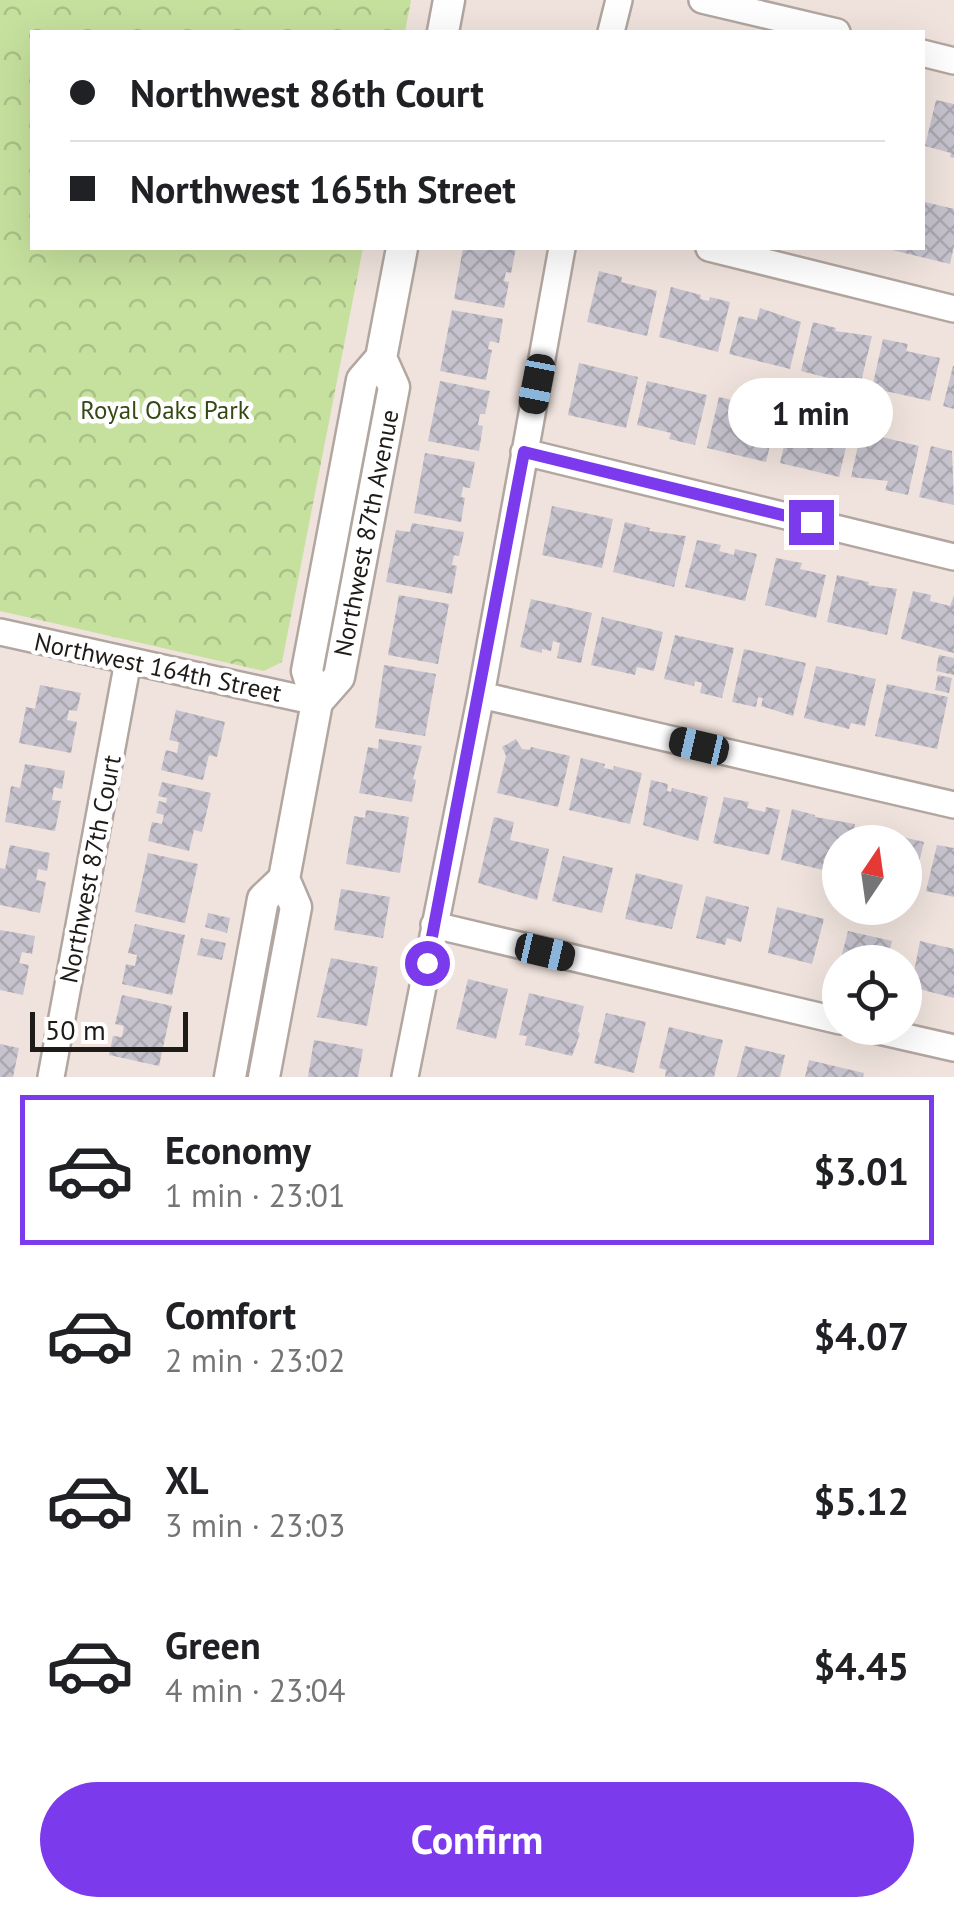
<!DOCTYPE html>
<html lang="en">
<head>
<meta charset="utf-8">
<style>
	body { margin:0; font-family:"PT Sans",sans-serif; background:#f2f2f2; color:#202124; height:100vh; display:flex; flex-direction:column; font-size:38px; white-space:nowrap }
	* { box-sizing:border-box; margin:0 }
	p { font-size:32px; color:#757577 }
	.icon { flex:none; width:55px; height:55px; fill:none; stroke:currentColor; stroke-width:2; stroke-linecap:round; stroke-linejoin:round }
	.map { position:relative; height:1077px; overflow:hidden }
	.details { display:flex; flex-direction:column; background:#fff; flex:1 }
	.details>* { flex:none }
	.guide { position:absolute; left:30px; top:30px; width:895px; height:220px; border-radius:0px; box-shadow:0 10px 40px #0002; display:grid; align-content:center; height:220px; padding:0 40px; background:#fff }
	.needle { width:65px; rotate:13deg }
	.fabs { position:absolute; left:822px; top:825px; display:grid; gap:20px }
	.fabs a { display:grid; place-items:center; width:100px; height:100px; border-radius:50%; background:#fff; box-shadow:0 10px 40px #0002; font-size:50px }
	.scale { position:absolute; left:30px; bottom:25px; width:158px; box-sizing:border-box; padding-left:10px; border:5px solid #1e1a18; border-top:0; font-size:28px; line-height:35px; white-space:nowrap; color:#1e1a18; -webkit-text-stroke:8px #fff; paint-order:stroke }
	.end { position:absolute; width:45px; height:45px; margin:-22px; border:12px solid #7c3aed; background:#fff; box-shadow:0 0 0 5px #fff }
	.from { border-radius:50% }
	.bubble { position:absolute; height:70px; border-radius:35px; background:#fff; box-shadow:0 10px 40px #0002; font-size:32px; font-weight:700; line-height:70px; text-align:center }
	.car { position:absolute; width:30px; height:60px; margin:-30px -15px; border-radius:12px; box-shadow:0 0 8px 2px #0007; background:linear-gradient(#222 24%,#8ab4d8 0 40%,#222 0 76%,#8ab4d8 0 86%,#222 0) }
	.guide b { display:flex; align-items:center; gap:35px; height:95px; font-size:38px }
	.guide b+b { border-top:2px solid #e0e0e0 }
	.guide i { width:25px; height:25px; background:#202124 }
	ul { padding:18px 0 0; list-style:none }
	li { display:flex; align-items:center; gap:30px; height:150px; margin:0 20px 15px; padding:0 20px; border:5px solid transparent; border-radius:0px }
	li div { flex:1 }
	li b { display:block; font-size:38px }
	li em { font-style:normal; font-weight:700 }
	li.selected { border-color:#7c3aed }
	li>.icon { width:90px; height:90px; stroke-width:1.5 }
	.action { display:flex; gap:20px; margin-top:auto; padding:20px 40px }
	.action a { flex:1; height:115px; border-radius:60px; background:#7c3aed; color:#fff; font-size:40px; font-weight:700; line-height:115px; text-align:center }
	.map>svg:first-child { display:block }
</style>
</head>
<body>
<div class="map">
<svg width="954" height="1077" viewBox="0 0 954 1077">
	<defs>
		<pattern id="park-crowns" width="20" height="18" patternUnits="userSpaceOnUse" patternTransform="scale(2.5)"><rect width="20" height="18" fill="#c6e19e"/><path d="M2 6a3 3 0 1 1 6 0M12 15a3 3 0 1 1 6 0" fill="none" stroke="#aac087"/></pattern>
		<pattern id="building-cross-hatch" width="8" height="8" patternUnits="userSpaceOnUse" patternTransform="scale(2.5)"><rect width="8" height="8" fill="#c6c3ce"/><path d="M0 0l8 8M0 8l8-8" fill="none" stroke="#aaa7b0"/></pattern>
	</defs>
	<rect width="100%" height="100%" fill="#f0e3dd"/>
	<path fill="url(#park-crowns)" d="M0,0H411L405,32H32V248H363L282,662L264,671L0,611Z"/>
	<path fill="url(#building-cross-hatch)" d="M936,100L954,104V158L950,157L951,153L925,146Z
		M925,202L954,209V246L950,264L888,249L922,248Z
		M463,248H516L511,273L506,272L504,281L509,282L504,308L454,299Z
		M599,271L622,277L621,282L657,291L647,336L587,322Z
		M671,287L701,295L700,299L709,301L710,297L730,302L718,352L659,337Z
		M760,308L801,322L790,369L729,354L739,316L757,320Z
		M452,310L503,319L499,343L490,341L488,349L492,350L486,380L440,371Z
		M813,322L836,328L835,331L872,336L860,386L801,371Z
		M883,339L908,344L906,351L940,358L930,401L872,388Z
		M579,363L638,377L626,428L568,415Z
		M953,366H954V409L943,406Z
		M440,381L490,391L485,414H480L478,425L483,426L479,451L428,441Z
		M647,381L707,395L695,445L669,439L671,433L637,425Z
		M719,397L778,411L766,462L707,448Z
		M791,416L850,430L839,477L780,463Z
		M861,432L919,446L908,495L885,490L888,481L851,477Z
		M931,446L952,451L954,505L919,497Z
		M425,453L475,462L470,488L463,487L461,497L465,498L461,522L414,513Z
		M552,506L613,519L602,568L542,555Z
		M625,522L650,528L649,531L686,536L674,587L613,572Z
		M412,523L464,532L459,556L454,555L452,565L457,566L452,594L386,582L396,530L410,532Z
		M697,540L721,545L719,551L734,555L735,549L757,554L745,601L685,587Z
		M776,558L802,563L800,569L826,575L816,618L765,605Z
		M837,575L869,582L868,585L897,589L887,635L827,622Z
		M913,591L931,595L930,601L950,606L954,595V653L901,639Z
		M399,595L449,604L438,664L388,655Z
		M531,599L592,613L581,663L557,658L560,643L553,641L551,651L542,649V653L520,647Z
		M602,617L663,632L654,671L637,667L635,675L591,665Z
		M675,635L734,648L722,698L700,693L702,683L695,681L694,686L664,679Z
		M744,649L806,663L793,716L761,706L763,698L758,697L756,707L732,702Z
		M939,655L954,658V675L936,671Z
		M384,665L436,674L425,736L375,728Z
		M816,666L876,679L865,726L851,723L849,729L804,718Z
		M938,675L952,678L949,693L935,690Z
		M887,684L948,697L937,749L875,736Z
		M40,685L81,693L77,711L69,710L67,720L77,722L71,753L19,743L26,707L35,709Z
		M176,710L225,722L217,757L209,755L203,780L161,770L166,750L177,753L179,742L169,740Z
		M379,739L422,746L413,779L416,780L412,802L359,793L368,747L378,749Z
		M516,739L522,749L530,750L531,747L570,756L558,807L497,793L506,756L502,747Z
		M581,758L605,764L604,768L613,770L614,766L642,773L630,824L569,810Z
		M25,764L65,771L62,789L54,787L52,800L61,801L55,831L5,822L11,786L20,788Z
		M651,780L668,784L667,791L671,792L672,788L708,797L698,841L643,825Z
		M162,782L211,793L202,832L194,830L189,851L148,841L152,822L162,824L164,815L156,813L159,801L166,803L167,798L158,796Z
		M724,797L749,802L747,808L765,812L766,807L780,810L769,855L713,843Z
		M792,809L815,815V817L855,824L851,842H840V874L781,860Z
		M366,810L409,817L400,873L346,864L354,816L365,818Z
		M494,817L514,822L510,840L549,849L537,900L478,883Z
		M868,829L924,842L914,883L905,881V842H864Z
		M10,845L50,853L47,871L38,869L36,880L46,882L40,913L0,905V868L5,869Z
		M937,845L954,848V897L926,891Z
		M148,853L198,864L185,923L135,912Z
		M563,856L613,868L602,913L552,901Z
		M636,873L683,885L672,929L625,919Z
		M341,889L390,897L383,938L334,930Z
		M706,896L749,907L741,942L727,938L725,945L696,938Z
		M777,907L824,919L812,964L768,953Z
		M208,913L230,918L227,933L205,927Z
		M135,924L185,935L172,995L122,984L126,964L135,966L137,955L128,953Z
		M0,930L35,936L32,954L22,952L19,963L29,965L23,995L0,990Z
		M848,931L892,941L887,962H840Z
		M201,938L226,943L222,960L197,955Z
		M920,941L954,949V998L911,987Z
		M331,958L378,967L367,1026L317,1017Z
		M468,979L508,989L496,1039L456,1029Z
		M529,993L584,1006L578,1031L580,1034L572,1056L525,1045L527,1036L519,1035Z
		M122,995L172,1006L159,1066L109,1055L113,1036L122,1037L124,1026L115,1024Z
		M606,1013L646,1022L634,1073L594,1063Z
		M669,1027L723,1040L714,1077H665L666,1070L659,1068Z
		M314,1040L363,1049L358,1077H308Z
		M0,1044L19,1048L13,1077H0Z
		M745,1046L785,1055L780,1077H737Z
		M809,1060L864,1073L863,1077H805Z"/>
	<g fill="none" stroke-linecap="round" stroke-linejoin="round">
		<defs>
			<path id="minor" d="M702,0L837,32
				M611,32L619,0
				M922,53L954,61
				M709,248L954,309
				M524,452L954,557
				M0,632L317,702
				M481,695L954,805
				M434,925L840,1021
				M866,1028L954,1048
				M51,1077L128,661
				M405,1077L481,695L562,248"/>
			<path id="tertiary" d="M443,32L449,0
				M317,702L339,677L394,387L381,358
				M230,1077L263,899L284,879
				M264,1077L296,907L284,879L317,702L307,671L362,380L381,358L402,248"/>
		</defs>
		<use href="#minor" stroke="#b2a6a0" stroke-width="30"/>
		<use href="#tertiary" stroke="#b2a6a0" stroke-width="35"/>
		<use href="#minor" stroke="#fff" stroke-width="25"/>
		<use href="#tertiary" stroke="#fff" stroke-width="30"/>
	</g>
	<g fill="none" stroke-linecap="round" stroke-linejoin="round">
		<path stroke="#7c3aed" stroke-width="12" d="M427,963L524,452L811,522"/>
	</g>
	<g text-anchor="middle" stroke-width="9" stroke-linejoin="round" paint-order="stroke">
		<g font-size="25" fill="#364813" stroke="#fff">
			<text x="165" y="419">Royal Oaks Park</text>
		</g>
		<g font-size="25" fill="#1e1a18" stroke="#fff">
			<text transform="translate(366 533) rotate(-79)" y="9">Northwest 87th Avenue</text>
			<text transform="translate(158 667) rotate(12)" y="9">Northwest 164th Street</text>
			<text transform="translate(90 869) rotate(-79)" y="9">Northwest 87th Court</text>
		</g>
	</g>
</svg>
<div class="fabs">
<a><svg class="needle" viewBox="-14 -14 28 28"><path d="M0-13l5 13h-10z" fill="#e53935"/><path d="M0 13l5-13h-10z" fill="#757577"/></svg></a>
<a><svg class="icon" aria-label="locate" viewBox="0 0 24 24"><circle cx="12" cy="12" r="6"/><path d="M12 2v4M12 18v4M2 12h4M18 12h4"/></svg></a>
</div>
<div class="scale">50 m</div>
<i class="end from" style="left:427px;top:963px"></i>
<i class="end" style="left:811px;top:522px"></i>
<div class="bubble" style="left:728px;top:378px;width:165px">1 min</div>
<i class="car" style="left:537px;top:384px;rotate:191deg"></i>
<i class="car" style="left:699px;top:746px;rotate:283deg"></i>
<i class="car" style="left:545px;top:952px;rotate:103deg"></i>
<div class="guide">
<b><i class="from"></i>Northwest 86th Court</b>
<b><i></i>Northwest 165th Street</b>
</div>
</div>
<section class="details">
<ul>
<li class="selected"><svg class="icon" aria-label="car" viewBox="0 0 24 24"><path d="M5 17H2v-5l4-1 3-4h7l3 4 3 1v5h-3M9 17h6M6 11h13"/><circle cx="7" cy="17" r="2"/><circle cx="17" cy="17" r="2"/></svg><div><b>Economy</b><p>1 min · 23:01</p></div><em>$3.01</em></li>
<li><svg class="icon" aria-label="car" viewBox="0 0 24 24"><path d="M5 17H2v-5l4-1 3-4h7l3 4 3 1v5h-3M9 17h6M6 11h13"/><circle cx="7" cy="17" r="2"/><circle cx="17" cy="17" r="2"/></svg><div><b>Comfort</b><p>2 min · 23:02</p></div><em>$4.07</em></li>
<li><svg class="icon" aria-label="car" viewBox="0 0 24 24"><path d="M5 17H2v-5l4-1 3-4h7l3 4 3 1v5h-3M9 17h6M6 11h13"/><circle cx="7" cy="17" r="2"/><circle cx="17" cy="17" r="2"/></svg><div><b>XL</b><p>3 min · 23:03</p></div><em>$5.12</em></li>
<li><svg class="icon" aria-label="car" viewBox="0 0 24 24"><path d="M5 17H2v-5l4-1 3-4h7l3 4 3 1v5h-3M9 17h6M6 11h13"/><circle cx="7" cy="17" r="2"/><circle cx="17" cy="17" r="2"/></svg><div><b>Green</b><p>4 min · 23:04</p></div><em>$4.45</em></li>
</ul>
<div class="action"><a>Confirm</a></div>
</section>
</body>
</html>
